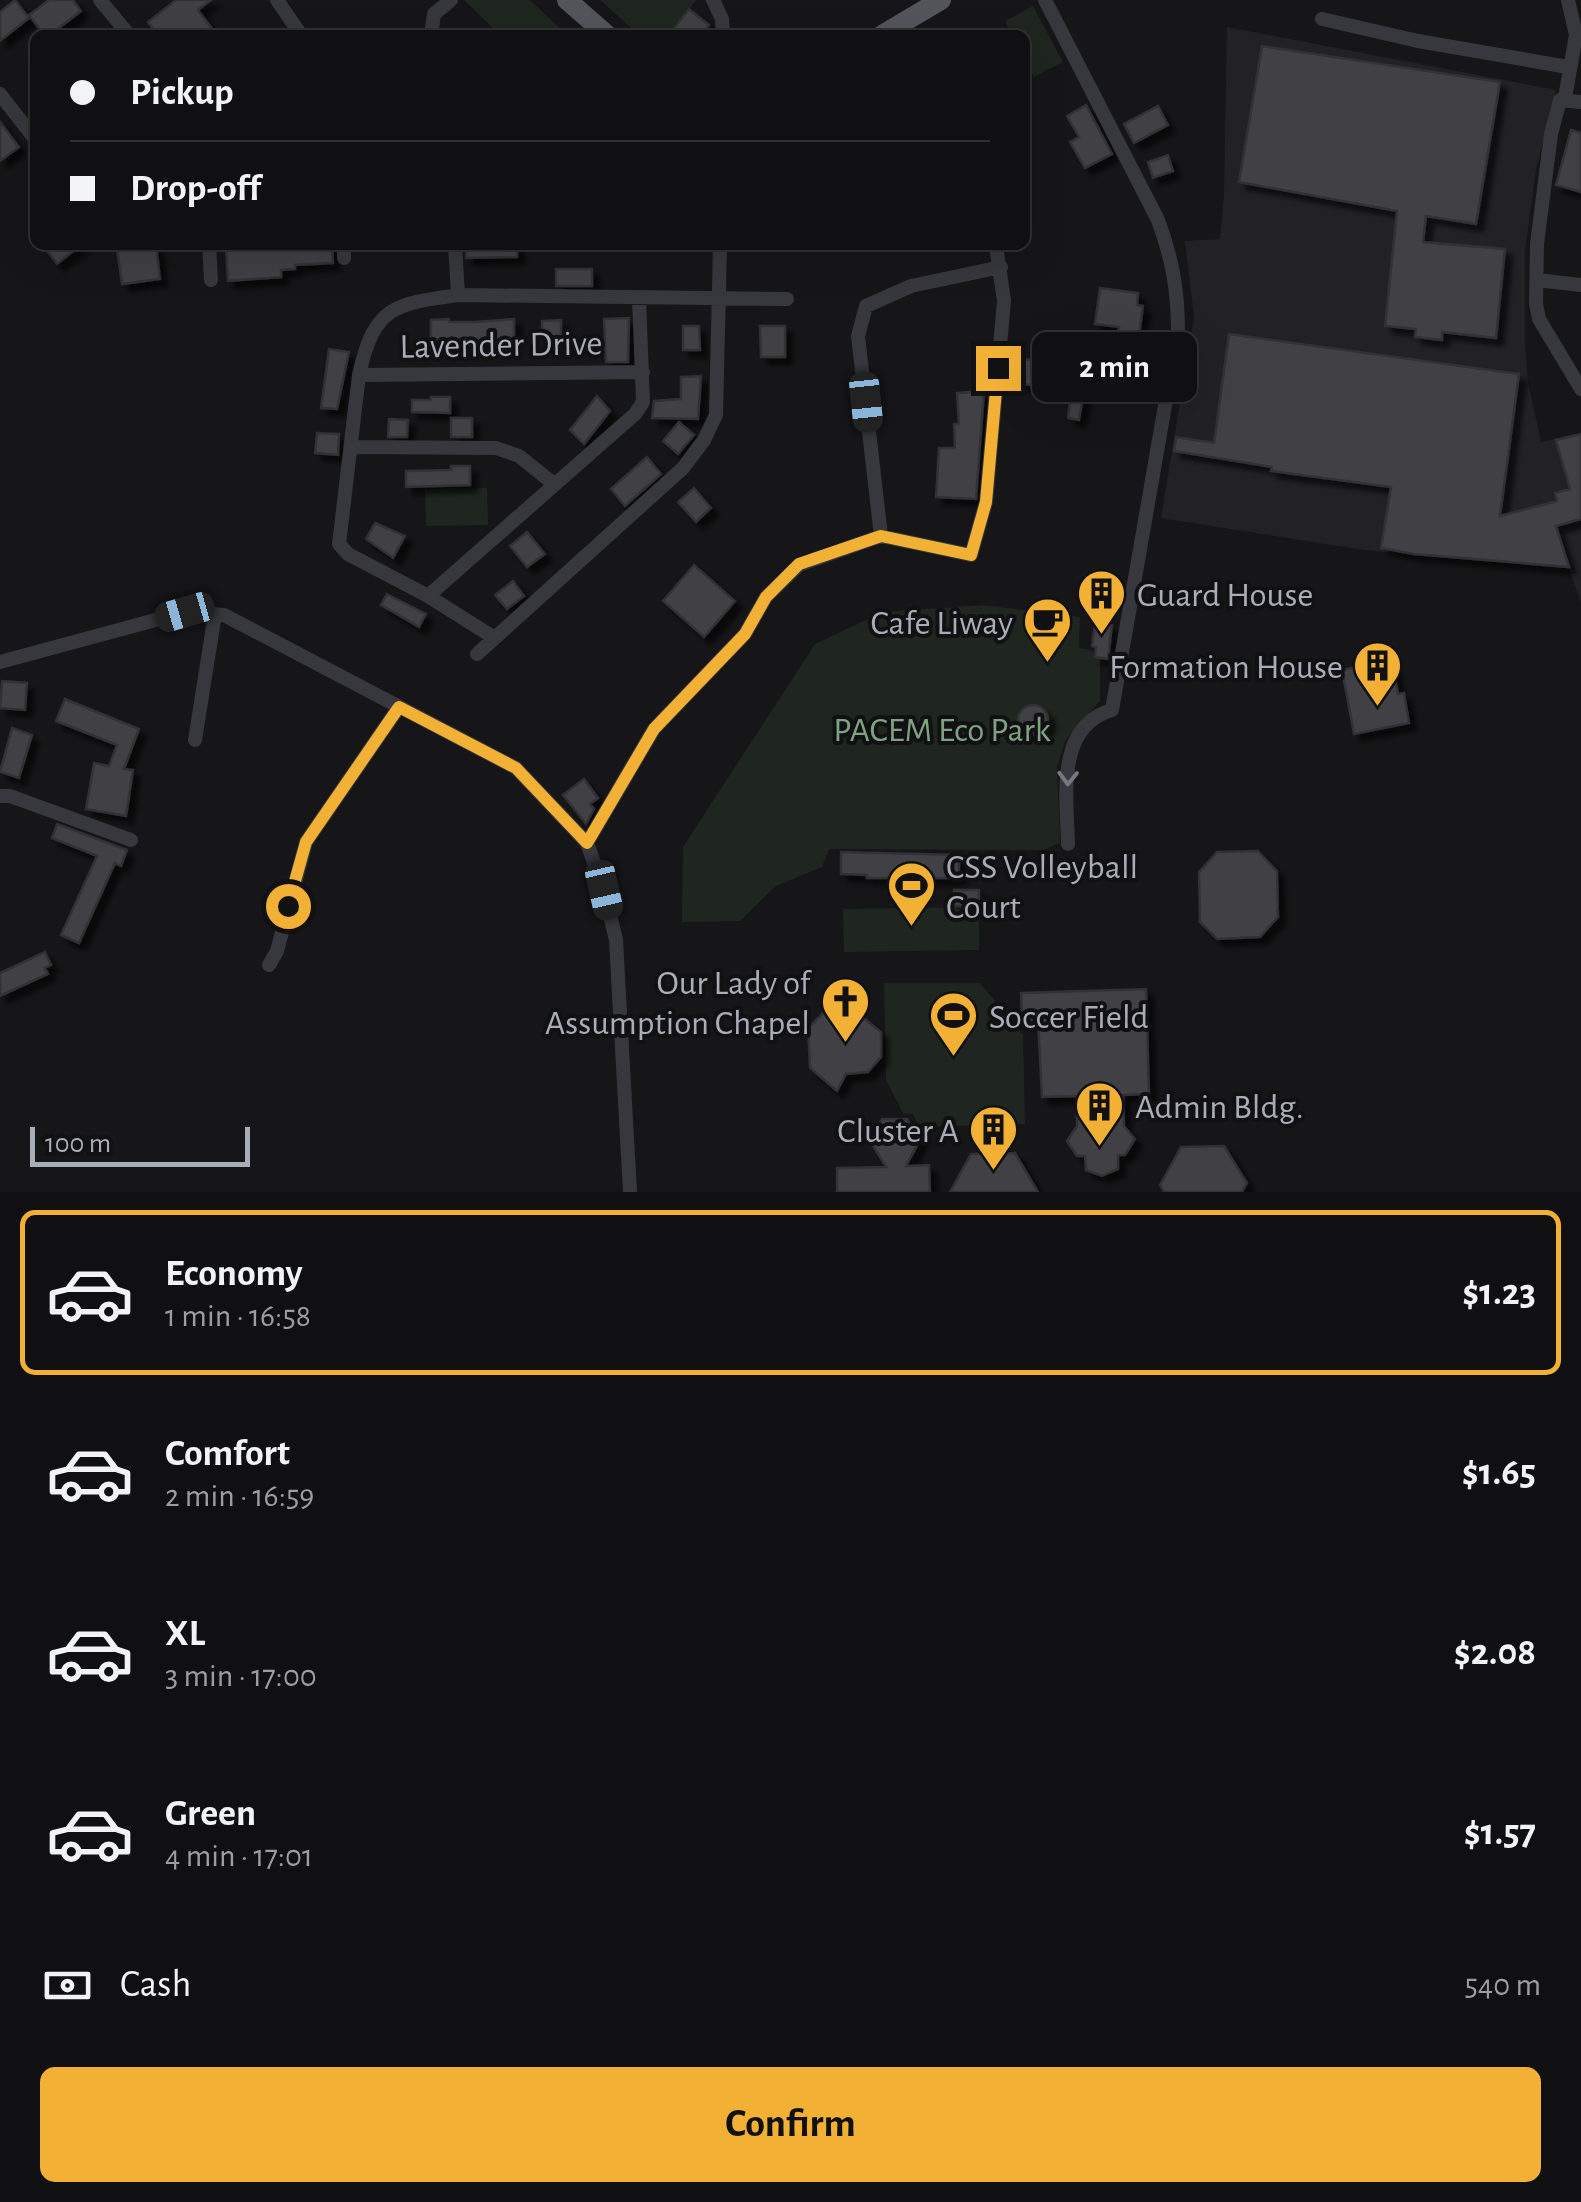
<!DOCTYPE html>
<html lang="en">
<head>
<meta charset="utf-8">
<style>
	body { margin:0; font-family:"Alegreya Sans",sans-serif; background:#1e1e20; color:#f1f3f6; height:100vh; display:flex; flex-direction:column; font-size:38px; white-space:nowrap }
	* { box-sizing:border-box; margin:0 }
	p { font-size:32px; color:#9c9d9f }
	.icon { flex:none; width:55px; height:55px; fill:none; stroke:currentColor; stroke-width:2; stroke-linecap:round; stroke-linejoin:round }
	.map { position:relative; height:1192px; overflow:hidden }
	.drawer { display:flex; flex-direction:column; background:#101012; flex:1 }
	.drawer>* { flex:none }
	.hud { position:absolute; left:30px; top:30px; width:1000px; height:220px; border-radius:15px; box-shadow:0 10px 40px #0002,0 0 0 2px #303032; display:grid; align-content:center; height:220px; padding:0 40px; background:#101012 }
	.scale { position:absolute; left:30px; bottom:25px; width:220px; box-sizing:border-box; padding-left:10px; border:5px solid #a8adb8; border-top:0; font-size:28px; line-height:35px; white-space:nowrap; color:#a8adb8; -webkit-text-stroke:8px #111113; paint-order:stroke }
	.end { position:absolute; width:45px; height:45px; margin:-22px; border:12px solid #f2b134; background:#111; box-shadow:0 0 0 5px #111 }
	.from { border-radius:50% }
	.bubble { position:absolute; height:70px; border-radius:15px; background:#101012; box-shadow:0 10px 40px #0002,0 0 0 2px #303032; font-size:32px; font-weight:700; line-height:70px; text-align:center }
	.car { position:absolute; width:30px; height:60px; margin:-30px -15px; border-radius:12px; box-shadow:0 0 8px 2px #0007; background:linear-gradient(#222 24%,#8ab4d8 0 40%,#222 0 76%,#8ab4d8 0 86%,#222 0) }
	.hud b { display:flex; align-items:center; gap:35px; height:95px; font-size:38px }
	.hud b+b { border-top:2px solid #303032 }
	.hud i { width:25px; height:25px; background:#f1f3f6 }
	ul { padding:18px 0 0; list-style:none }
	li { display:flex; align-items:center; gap:30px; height:165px; margin:0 20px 15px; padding:0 20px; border:5px solid transparent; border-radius:15px }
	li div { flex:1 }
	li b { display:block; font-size:38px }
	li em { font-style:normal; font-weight:700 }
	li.current { border-color:#f2b134 }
	li>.icon { width:90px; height:90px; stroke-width:1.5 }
	.pay { display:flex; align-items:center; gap:25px; height:110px; padding:0 40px; font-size:38px }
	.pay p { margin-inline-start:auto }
	.cta { display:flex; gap:20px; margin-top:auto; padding:20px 40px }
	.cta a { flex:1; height:115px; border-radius:15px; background:#f2b134; color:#111; font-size:40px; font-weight:700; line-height:115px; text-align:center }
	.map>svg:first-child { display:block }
</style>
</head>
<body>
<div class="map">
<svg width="1581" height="1192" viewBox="0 0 1581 1192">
	<defs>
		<filter id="shadow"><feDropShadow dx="7" dy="7" stdDeviation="2.5" flood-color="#0009"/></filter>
	</defs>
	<rect width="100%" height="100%" fill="#161618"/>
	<path fill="#222225" d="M1227,27L1556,90L1536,170L1525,251V344L1528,383L1541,442L1581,433V603L1569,569L1364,550L1161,518L1194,317L1185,241L1220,239L1224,196Z"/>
	<path fill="#1e261f" d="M464,0H530L567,35H500Z
		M600,0H696L669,35H639Z
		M1033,6L1063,62L1034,77L1025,59V35H1012L1005,21Z
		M487,488L488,525L426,526L425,489Z
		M984,605L1080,617L1079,648L1100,652V701L1065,741L1057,768L1060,843L1044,850L829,849L822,867L776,886L740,921L682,922L683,847L815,644L883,612Z
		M979,907V950L844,952L843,909Z
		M980,983L1023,1035L1025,1124L919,1127L913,1114L903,1113L886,1080L884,983Z"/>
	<path fill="#404145" stroke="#303034" stroke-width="2.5" filter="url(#shadow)" d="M15,0L29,18L0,41V12Z
		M49,0H73L81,11L50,35H44L29,15Z
		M176,0H211L198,10L217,35H158L148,22Z
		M689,9L709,25L701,35H669Z
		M1262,46L1500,82L1476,224L1426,216L1423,242L1505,249L1496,338L1442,332V340L1415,337L1416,329L1385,326L1397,211L1239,182Z
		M1086,105L1112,154L1085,168L1070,142L1079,137L1067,116Z
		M1158,106L1168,125L1134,143L1124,124Z
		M0,122L19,147L0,161Z
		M1571,130L1581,133V192L1556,185Z
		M1168,155L1173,171L1153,178L1148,162Z
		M43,245H81L57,264Z
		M156,245L160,279L122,284L117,249Z
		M261,245H332L333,263L295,265V269L281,270V277L228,281L226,251L261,249Z
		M466,245H517V257L466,258Z
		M556,269H592V286H556Z
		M1100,288L1138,293L1137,305L1143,306L1136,358H1132L1129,373L1107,368L1103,388L1085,385L1079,420L1068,418L1072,389L1019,384L1022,359L1063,362L1062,370L1094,375L1102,335L1112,337L1109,354L1113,355L1119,327L1095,324Z
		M629,318L628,362H606L604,319Z
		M449,319V322H474L514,319V341L431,339V320Z
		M561,320V337H542V321Z
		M683,326H699L700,350H683Z
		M760,326H785V357H761Z
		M1229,334L1519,374L1500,516L1557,501L1555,493L1570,489L1556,440L1581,434V519L1556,526L1569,567L1414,554L1381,548L1391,487L1271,471L1272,467L1174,451L1176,437L1214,443Z
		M329,349L349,352L337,409L321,408Z
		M701,376L698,419L652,418L654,401L681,399V377Z
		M984,391L976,499L936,497L939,448H955L954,424H959L957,393Z
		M597,396L610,411L584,444L570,430Z
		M431,397H450V413L412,412V400H431Z
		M451,418H472V437H451Z
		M389,419L408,420L407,437H388Z
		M679,422L694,435L678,454L663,441Z
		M317,433L339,434L338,455L315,453Z
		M647,457L661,474L625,506L611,489Z
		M451,466H470V485L406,487V471L451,470Z
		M694,488L711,508L696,522L678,502Z
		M375,523L405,536L393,558L366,539Z
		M527,532L545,554L527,567L510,546Z
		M694,565L735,601L704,637L663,601Z
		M513,581L524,596L507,609L495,595Z
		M387,594L426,614L419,627L381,605Z
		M1095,623L1112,625L1108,659L1095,657L1096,647L1092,646Z
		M1392,660L1398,694L1404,693L1409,723L1354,734L1342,670Z
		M2,681L27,683L25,710L0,708Z
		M65,699L139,729L124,769L133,770L126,816L86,809L94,763L109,766L117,745L56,721Z
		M1018 720a15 15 0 1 1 30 0a15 15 0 1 1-30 0Z
		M12,728L32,735L19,778L0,772Z
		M584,779L598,798L590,804L594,809L586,824L563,795Z
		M57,824L127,850L121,866L115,863L79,943L61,935L97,856L52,838Z
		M1258,851L1277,871L1278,917L1260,937L1217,939L1200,922L1199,872L1217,852Z
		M841,852L959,855V878H867V875L841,874Z
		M954,890H979V906H954Z
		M45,952L51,965L45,968L48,974L0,996V973Z
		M1146,989L1149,1094L1123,1095L1124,1126L1135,1139L1125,1155H1118V1169L1102,1176L1086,1170L1085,1156H1077L1067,1141L1077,1126V1096L1042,1097L1038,1020H1022L1021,993Z
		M834,1002L845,1019H865L881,1032V1057L868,1072L846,1074L837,1091L810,1068L808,1028Z
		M882,1119H907L920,1140L906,1166L929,1165L930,1192H837V1168L886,1167L870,1141Z
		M1224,1146L1247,1183L1242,1192H1164L1160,1185L1181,1147Z
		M1015,1153L1038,1192H950L971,1154Z"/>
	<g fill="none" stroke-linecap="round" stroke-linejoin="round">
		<path stroke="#37383d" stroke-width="14" d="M100,0L129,35
			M277,0L301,35
			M713,0L722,19L723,35
			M1045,0L1158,220C1172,258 1178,290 1178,331L1112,710C1055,726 1067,798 1068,844
			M1568,0L1576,35L1565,98L1560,100L1551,134L1537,244L1536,304L1539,319L1581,389
			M1322,19L1418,41L1568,67
			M431,35L434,14L451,0
			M0,94L35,139
			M1560,100L1581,102
			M209,245L211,280
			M344,245V258
			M455,245L458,295
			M1537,280L1581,285
			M359,375L643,372
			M352,447L496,448L519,456L554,484
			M881,536L858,336L866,306L911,286L1001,267
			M428,596L635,414L643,402L639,298
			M493,637L428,596L348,554L339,544L359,375C374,306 394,304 458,295L787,299
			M477,654L683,468L704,440L716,415L720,245
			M0,662L185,612L224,615L516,768L587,843L604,890L616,940L630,1192
			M195,740L215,614
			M0,796H10L131,840
			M587,843L654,729L745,634L766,597L799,565L881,536L971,555L986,502L1004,301L996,245
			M269,965L277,951L306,842L399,707"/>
		<path stroke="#53555c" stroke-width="20" d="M567,0L607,35
			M882,35L941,0"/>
	</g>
	<defs><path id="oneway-chevron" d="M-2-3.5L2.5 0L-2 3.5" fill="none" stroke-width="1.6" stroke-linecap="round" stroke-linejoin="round" transform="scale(2.5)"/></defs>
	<use stroke="#757881" href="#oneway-chevron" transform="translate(1068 778) rotate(91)"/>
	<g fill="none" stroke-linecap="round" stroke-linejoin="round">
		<path stroke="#f2b134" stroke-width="12" d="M288,906L306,842L399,707L516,768L587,843L654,729L745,634L766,597L799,564L881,536L971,555L986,502L998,368"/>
	</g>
	<defs>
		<symbol id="building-pin" viewBox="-11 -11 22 30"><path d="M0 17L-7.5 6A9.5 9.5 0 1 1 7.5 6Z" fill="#f2b134" stroke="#111113"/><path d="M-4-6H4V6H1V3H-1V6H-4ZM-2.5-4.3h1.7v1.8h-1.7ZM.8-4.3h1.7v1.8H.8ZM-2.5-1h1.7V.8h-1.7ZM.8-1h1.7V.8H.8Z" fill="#111"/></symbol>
		<symbol id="cafe-pin" viewBox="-11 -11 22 30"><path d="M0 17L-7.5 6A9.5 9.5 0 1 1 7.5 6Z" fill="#f2b134" stroke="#111113"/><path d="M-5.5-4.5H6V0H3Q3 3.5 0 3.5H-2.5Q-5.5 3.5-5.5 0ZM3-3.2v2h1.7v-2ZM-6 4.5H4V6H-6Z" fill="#111"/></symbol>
		<symbol id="stadium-pin" viewBox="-11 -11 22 30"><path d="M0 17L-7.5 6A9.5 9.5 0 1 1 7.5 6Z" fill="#f2b134" stroke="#111113"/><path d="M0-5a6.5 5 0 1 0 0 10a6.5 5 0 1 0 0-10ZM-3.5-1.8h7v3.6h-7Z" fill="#111"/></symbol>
		<symbol id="church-pin" viewBox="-11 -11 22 30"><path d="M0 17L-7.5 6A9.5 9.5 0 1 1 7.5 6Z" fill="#f2b134" stroke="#111113"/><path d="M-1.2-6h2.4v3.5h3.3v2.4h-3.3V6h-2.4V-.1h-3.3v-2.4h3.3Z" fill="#111"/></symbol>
	</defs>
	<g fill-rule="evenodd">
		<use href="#building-pin" x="1074" y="566" width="55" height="75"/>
		<use href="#cafe-pin" x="1020" y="594" width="55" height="75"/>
		<use href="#building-pin" x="1350" y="638" width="55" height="75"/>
		<use href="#stadium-pin" x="884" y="858" width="55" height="75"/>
		<use href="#church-pin" x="818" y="974" width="55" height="75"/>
		<use href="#stadium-pin" x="926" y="988" width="55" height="75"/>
		<use href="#building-pin" x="1072" y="1078" width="55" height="75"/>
		<use href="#building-pin" x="966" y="1102" width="55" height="75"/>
	</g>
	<g text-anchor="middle" stroke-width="8" stroke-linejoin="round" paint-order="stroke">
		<g font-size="35" fill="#a8adb8" stroke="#111113">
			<text transform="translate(501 344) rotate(-1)" y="12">Lavender Drive</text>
		</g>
		<g font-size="35" fill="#a8adb8" stroke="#111113" text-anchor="start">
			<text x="1137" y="606">Guard House</text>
			<text x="1013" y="634" text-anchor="end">Cafe Liway</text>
			<text x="1343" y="678" text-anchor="end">Formation House</text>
			<text x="946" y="878">CSS Volleyball<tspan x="946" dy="40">Court</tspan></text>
			<text x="810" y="994" text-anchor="end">Our Lady of<tspan x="810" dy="40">Assumption Chapel</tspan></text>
			<text x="989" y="1028">Soccer Field</text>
			<text x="1135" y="1118">Admin Bldg.</text>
			<text x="959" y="1142" text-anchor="end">Cluster A</text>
		</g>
		<g font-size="35" fill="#7fa381" stroke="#111113">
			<text x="942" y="741">PACEM Eco Park</text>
		</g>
	</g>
</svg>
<div class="scale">100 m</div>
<i class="end from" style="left:288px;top:906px"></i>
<i class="end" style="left:998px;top:368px"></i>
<div class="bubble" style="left:1032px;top:332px;width:165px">2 min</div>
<i class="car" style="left:866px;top:402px;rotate:174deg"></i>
<i class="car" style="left:185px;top:612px;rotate:254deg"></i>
<i class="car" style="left:604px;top:890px;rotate:167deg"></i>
<div class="hud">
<b><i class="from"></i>Pickup</b>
<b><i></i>Drop-off</b>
</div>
</div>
<section class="drawer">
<ul>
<li class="current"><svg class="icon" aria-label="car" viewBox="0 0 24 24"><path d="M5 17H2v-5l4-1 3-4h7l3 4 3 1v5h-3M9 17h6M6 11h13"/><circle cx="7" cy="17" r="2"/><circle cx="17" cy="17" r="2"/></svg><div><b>Economy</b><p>1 min · 16:58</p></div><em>$1.23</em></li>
<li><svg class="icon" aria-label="car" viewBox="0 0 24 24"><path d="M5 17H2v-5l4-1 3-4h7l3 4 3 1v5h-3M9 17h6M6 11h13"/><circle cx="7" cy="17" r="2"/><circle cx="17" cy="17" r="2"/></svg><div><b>Comfort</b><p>2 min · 16:59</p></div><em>$1.65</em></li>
<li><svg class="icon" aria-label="car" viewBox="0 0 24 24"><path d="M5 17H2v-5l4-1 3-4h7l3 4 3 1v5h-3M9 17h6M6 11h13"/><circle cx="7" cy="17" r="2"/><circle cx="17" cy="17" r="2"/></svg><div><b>XL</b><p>3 min · 17:00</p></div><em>$2.08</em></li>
<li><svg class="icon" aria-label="car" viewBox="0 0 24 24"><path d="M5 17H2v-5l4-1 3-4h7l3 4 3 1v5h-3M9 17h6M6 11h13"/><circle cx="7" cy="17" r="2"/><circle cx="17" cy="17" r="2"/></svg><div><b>Green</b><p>4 min · 17:01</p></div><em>$1.57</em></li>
</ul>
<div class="pay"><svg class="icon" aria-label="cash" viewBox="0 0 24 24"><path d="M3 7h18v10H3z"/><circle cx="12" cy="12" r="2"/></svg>Cash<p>540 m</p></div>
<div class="cta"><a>Confirm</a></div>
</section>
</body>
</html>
